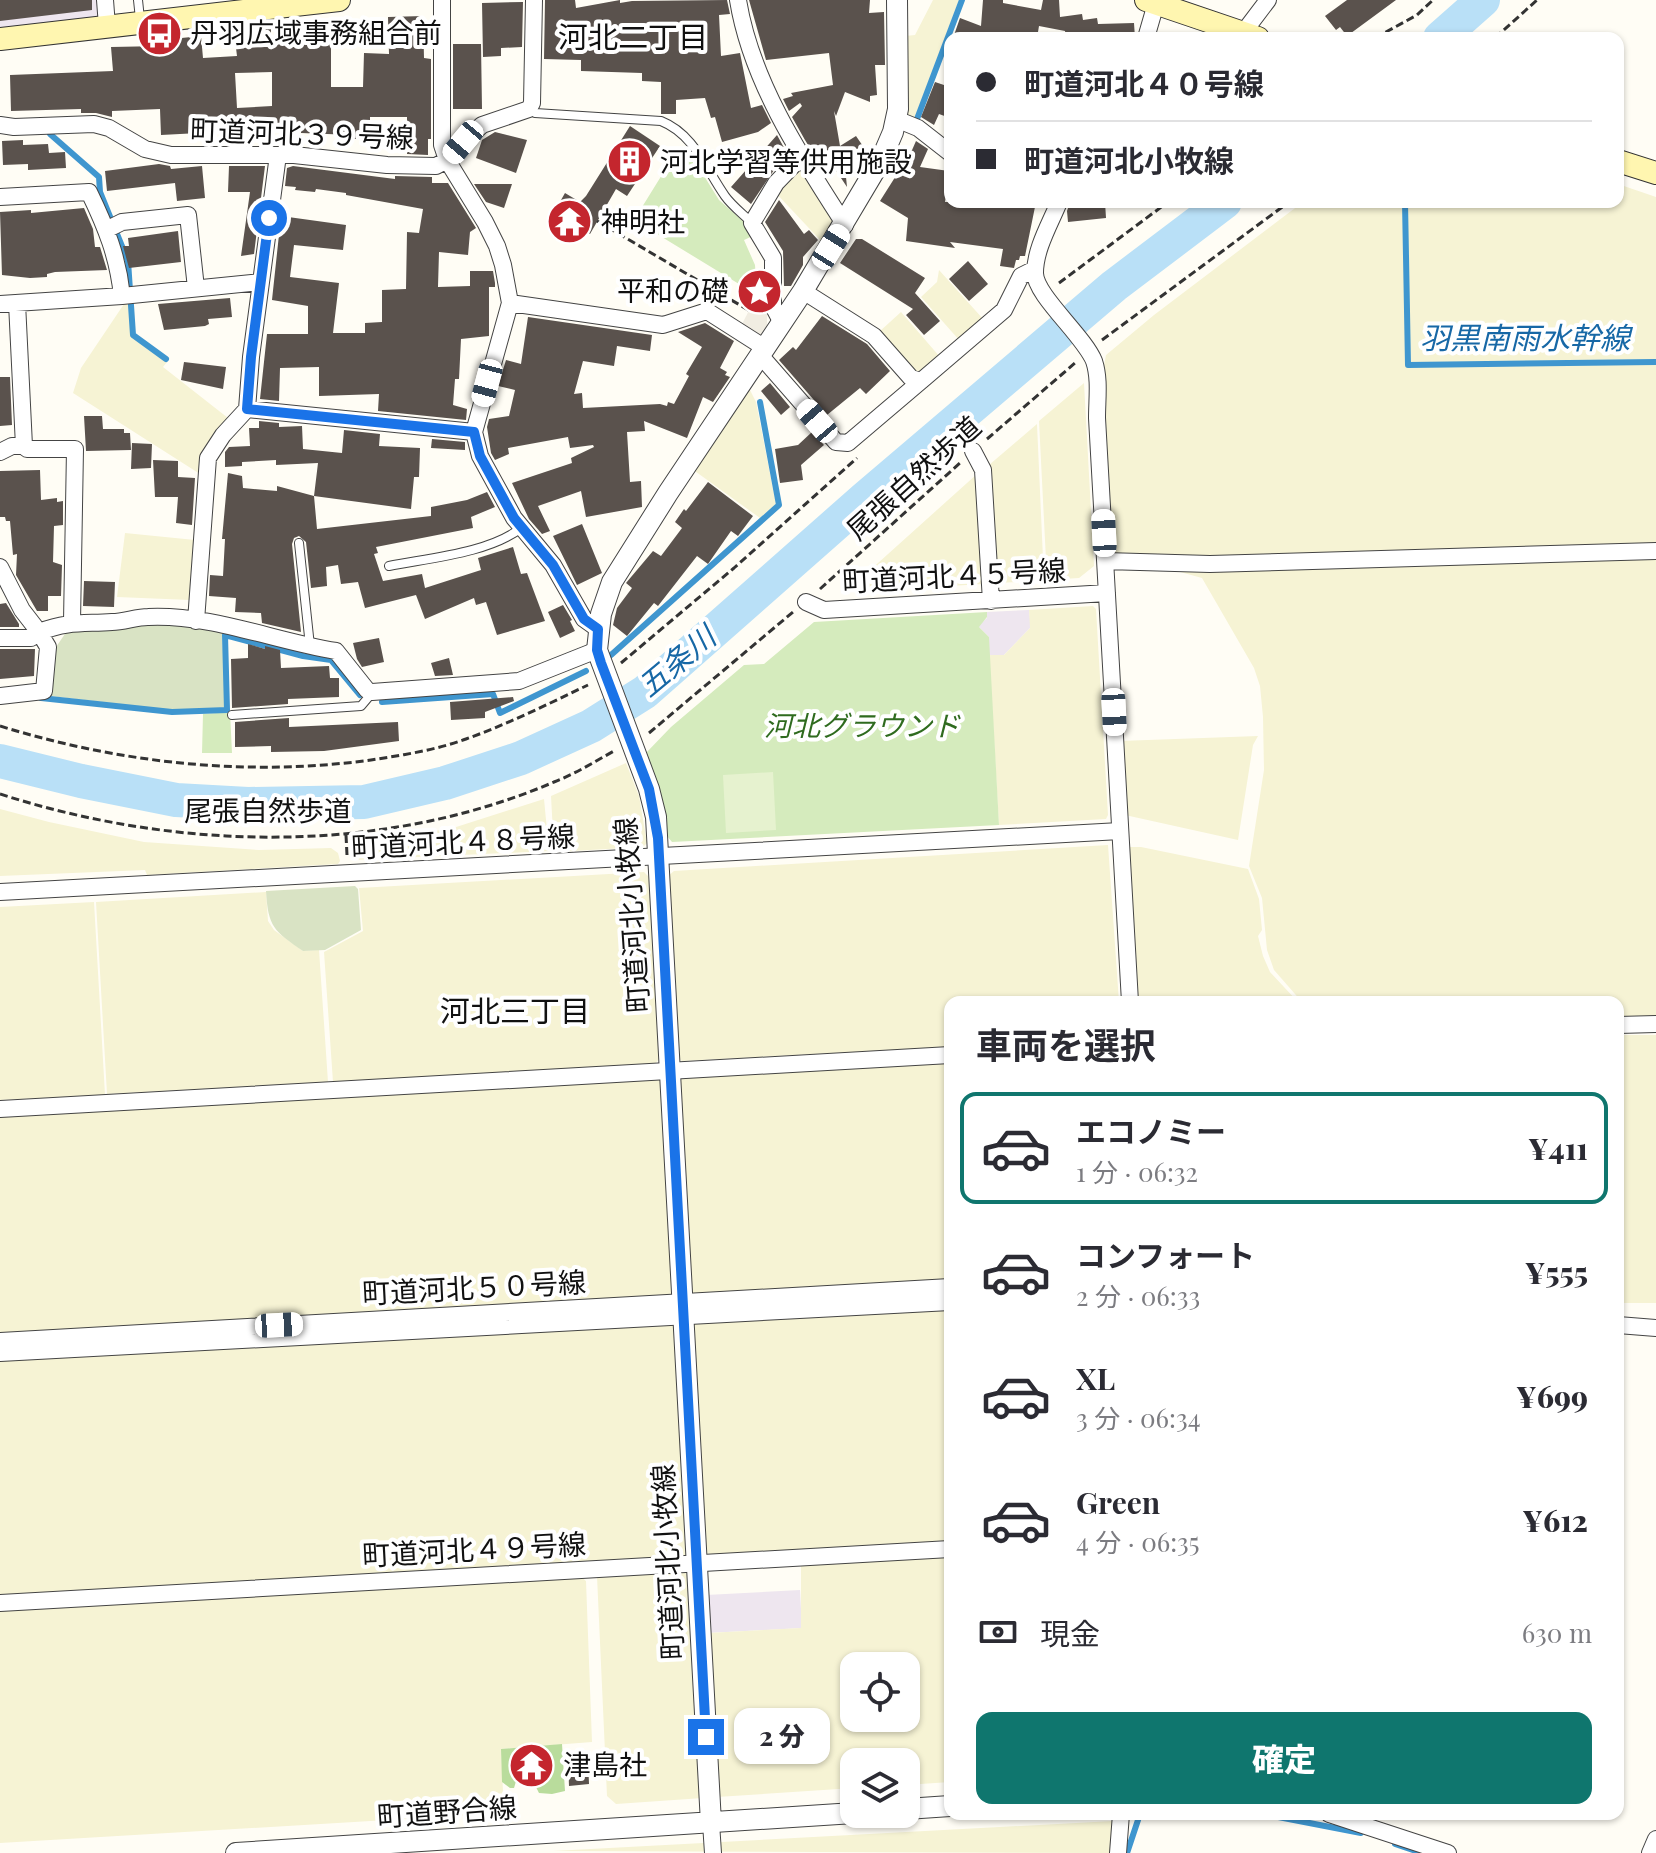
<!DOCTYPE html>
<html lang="ja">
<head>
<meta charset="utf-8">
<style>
	body { margin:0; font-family:"Playfair Display","Noto Sans JP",serif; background:#f7f7f7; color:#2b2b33; height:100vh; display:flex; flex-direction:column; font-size:30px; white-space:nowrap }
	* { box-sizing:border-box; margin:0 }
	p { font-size:26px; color:#7c7c81 }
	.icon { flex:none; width:44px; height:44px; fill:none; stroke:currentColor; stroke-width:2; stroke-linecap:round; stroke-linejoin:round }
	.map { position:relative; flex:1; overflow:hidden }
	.details { position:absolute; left:944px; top:996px; width:680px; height:824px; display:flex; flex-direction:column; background:#fff; border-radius:16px; box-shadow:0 2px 6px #0004 }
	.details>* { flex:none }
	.top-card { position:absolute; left:944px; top:32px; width:680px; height:176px; border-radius:16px; box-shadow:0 2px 6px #0004; display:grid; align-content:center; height:176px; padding:0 32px; background:#fff }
	.fabs { position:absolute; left:840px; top:1652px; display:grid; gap:16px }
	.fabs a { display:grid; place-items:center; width:80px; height:80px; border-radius:16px; background:#fff; box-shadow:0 2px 6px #0004; font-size:40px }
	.end { position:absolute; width:36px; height:36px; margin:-18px; border:10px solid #1a73e8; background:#fff; box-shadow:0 0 0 4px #fff }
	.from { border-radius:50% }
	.bubble { position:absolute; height:56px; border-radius:16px; background:#fff; box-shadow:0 2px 6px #0004; font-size:26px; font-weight:800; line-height:56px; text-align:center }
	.car { position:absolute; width:24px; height:48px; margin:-24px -12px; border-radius:10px; box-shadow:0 0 6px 2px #0007; background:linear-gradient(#fff 24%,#345 0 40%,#fff 0 76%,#345 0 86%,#fff 0) }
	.top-card b { display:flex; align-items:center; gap:28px; height:76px; font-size:30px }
	.top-card b+b { border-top:2px solid #e1e1e2 }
	.top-card i { width:20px; height:20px; background:#2b2b33 }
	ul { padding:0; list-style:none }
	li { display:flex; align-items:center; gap:24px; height:112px; margin:0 16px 12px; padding:0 16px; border:4px solid transparent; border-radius:16px }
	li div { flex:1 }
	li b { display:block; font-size:30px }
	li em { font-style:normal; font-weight:800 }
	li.active { border-color:#0f766e }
	li>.icon { width:72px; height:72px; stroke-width:1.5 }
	h2 { padding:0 32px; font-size:36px; line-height:96px }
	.pay { display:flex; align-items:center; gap:20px; height:88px; padding:0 32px; font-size:30px }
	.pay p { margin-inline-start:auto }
	.action { display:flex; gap:16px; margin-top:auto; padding:16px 32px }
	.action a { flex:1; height:92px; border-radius:16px; background:#0f766e; color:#fff; font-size:32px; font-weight:800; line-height:92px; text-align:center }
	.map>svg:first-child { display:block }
</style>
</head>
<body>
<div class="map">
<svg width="1656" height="1853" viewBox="0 0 1656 1853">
	<rect width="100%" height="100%" fill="#fffdf5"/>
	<path fill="#eee6ef" d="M0,0H100L101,17L0,28Z
		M1029,610L1031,627L1004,655H989V637L978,626L987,618V612Z
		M800,1590L802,1628L708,1633L706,1595Z"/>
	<path fill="#f6f3d4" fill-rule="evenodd" d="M933,0H959L914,120L903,116L905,36L915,35Z
		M802,168L833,218V225L822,242L774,191Z
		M1618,184L1656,197V1016L1618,1018V1002H1302L1274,970L1267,950L1262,898L1249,866L1264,770L1263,717L1260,686L1254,668L1202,578L1173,570L1115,568L1104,425L1106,415L1104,366L1106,355L1154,315L1303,202H1618Z
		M939,270L984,320L960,341L921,297L937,282Z
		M124,304H130L131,336L167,362L163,367L228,418L200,474L73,393L81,368Z
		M901,312L940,357L924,371H912L879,332Z
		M1084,383L1094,566L1079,578L1047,580L1039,421Z
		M747,384L756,402L776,504L760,518L692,469Z
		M1037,424L1044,581L995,583L989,465Z
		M977,474L983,584L849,592L848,590Z
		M125,533L195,540L190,600L117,597Z
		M1093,606L1096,609L1108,815L1106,819L999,825L989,655H1004L1030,628L1029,610Z
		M1258,736L1253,745L1238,840L1125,815L1120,741Z
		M626,763L639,796L647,843L643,847L554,852L551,796Z
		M544,799L549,851L353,860L354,850L360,844L453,828Z
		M0,809L49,822L144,842L259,850L331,848L338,853L340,861L338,864L147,875L145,870L0,876Z
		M1108,845L1119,1002H950V1047L682,1061L678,1058L668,876L674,871Z
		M1127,847H1141L1248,869L1259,899L1262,930L1258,936L1263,956L1270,972L1298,1002H1137Z
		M644,872L650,878L659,1059L654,1065L333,1082L324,952L363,931L359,888Z
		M266,892L268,921L274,930L303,951L319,950L328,1082L107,1094L96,902Z
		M94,902L105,1095L0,1100V907Z
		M1618,1035H1656V1303H1618Z
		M950,1063V1544L0,1600V1115Z
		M950,1556V1782L906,1785V1762H854V1788L717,1797L708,1633L801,1628V1565ZM854,1666H906V1718H854Z
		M683,1570L690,1578L703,1798L616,1804L607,1796L597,1576Z
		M580,1576L586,1581L592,1742L501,1749L504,1813L0,1843V1609Z
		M1113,1821L1112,1853L553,1851Z"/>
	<path fill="#d5ebbd" d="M691,155L719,200L753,230L755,235L744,240L755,265L757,295L634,220L673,157Z
		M987,612V617L979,627L989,637L999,825L672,842L667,836L645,754L671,727L744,665L764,664L814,622Z
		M230,712L232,753H202L203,714Z"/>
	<path fill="#b9dc9c" d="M562,1744L565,1791L552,1794L539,1793L533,1781L538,1775L534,1751L514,1754L517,1778L514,1788H510L502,1782L501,1749Z"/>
	<path fill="#d9e3c4" d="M145,622L201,626L222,632L226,708L172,710L50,696L56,647L67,631Z
		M355,886L358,889L361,930L325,950L303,951C274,931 268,927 266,891Z"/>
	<path fill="#e6f2cf" d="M773,772L776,830L726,833L723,775Z"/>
	<path fill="#f1ede2" d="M757,295L767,300V329L760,339L741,326Z"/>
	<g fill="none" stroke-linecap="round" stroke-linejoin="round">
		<path stroke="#3f96cf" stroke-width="6" d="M917,119L962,0
			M50,134L99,177L100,192L128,261L133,335L166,359
			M1405,202L1408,365L1656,362
			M611,655L779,505L760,402
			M41,698L172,712L227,710L225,635L303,656L331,660L360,695
			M382,702L493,694L500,713L586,671
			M1263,1814L1361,1833
			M1395,1844L1422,1853
			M1127,1853L1140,1814"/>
		<path stroke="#b9e0f7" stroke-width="34" d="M1440,38L1483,0
			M0,761L81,781L176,800L248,804L364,802L445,783L521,758L591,726L645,692L865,498L1114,286L1225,202"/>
	</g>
	<path fill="#5a524d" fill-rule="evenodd" d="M0,0H92V10L0,21Z
		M545,0H575L576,8L620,0V3L632,1L727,0L730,14L719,15L721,56L740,53L751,108L762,105L771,123L758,132L722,142L715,117L711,118L705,98L676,100V114H661V82L642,81V73L581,71V60L544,59Z
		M749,0H870L869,13L884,12L885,65H875L877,95L870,96V102L845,92L836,116L834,111L840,146L856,136L869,155L862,166L846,177L847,187L825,154L816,158L805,140L792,117L802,106L800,103L789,111L783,99L793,96L791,93L833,85L829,53L766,60Z
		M983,0H1003V3L1041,10L1043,0H1059L1060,17L1082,14L1083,20L1097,18L1098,24L1134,23L1135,38H1066L1065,31L1039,26L1037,38L1001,34L1008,38H953L960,18L981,26Z
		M1347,0H1396L1347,36L1340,27L1336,30L1325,16Z
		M523,2L522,47L501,48V56L483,57L482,3Z
		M423,16L424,58L431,59V139H428V155L407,154V117H370V139H353V135L301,133V130L292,128L161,135L160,109L112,111V117L96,113H81V109L11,111L10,75L113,71L111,47L162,46V40L201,36L203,58L237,56L236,48L256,47V28L271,27V39L301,38V28L350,26L352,45L331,46V87H363L364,53L389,54L388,17ZM272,72V106L237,108L235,73Z
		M453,44H481L482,109H453Z
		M935,82L950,87V118L939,114L934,125L921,117Z
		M630,126L660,146L627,196L616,189L590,234L569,222L573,216L557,207L565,193L580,202L586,196Z
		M495,132L527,140L516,173L476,158L482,140Z
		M777,135L788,155L771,163L776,167L751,204L731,187Z
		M23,140V145L48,144L49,153L65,152L66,168L28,170V164L3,165L2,141Z
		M916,141L928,149L920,167L949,171L945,202H1036L1025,256H1020L1019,260H1016L1014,268L1000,266L1003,249L950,242L955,248L906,241L908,218L880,201L899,171L902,173Z
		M159,164L170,166L171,169L202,166L205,198L177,201L175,183L107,191L105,171Z
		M229,166H265L254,254L241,256L250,192H228Z
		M293,166L395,179V176L432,177V183H448L476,228L470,232L468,255L439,252L438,287L470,286V271H493L495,283V287H489V336L461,339L459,379H455L453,405L467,409L466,420L378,411L379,394L319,396V367L280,368L279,401L260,399L267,334H308V306L272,300L281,216L346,225L343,250L294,245L290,277L339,283L333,333H365V323L382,322V290L406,289L407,232L419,233L423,209L346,195V193L316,189L315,192L295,190L296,187L285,186L287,168Z
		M474,184H512L504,208L486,202Z
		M779,200L804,234L809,230L818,240L803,257V265L791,286H784L783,251L765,222Z
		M1070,202H1105L1106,218L1068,222L1067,211Z
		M84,208L93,229L95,247H100L107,270L55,272L47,274V277L30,278L2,275L0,212L31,210V213Z
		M178,231L181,262L129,268L123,246H129L128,238Z
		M856,239H862L925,278L915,293L940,321L924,335L906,315L913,309L840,263Z
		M968,261L988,284L969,301L949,279Z
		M230,298L232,317L208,319L209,324L205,326L164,330L158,304Z
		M822,316L867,344L890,371L866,394L860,388L827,415L779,360L793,347L796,350Z
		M528,317L652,335L650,351L617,346L614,366L583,361L574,394L582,393L583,408L660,404L667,406L668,402L674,404L689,376L686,374L702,347L678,332L705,323L734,341L720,368L727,372L725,375L730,377L713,402L703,397L687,438L644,421L645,431L627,432L630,482L641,481L642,507L586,517L581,491L538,506L550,531L542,534L529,519L512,483L572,463L571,458L594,447L593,445L570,448L568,437L508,448L509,454L495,460L491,453L487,427L489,419L509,416L515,390L498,386L506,360L521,364Z
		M184,362L226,367L223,389L181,380Z
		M0,377H10L12,425L0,426Z
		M770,383L790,407L781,415L761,391Z
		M84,416H102L103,429H124V433H130L131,450L86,451Z
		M259,421L279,423V427L302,426L303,449L342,453L344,430L380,434L379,446L420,448L419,477H414L411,509L314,496L317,529L431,516V507L467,500L487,492L495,507L471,517L473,528L376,547L378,553L374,554L383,581L422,574L425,588L481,570L478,558L513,547L521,574L527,573L545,621L497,635L486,602L476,605L474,598L425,619L416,595L365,608L358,582L341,584L338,565L326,567L327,586L311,588L306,542L299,536L294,538L292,544L301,632L262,623L261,613L235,612L236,598L209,596L210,575L223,576L225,539H222L228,473L242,476L243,488L277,491V486L314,496L318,463L276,465V460L242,462V466L225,467V452L229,447L250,446L249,428H259Z
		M812,432L824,445L801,465L803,480L780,483L775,449L798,445Z
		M432,439L465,442V450L431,448Z
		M132,443L152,444L151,468L131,469Z
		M153,460L178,461V477L195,478L192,525L176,523L178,497H155Z
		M40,470L41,500L57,498V502L63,501V525L54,526L53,562L62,565L61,596H48V611H37L16,575L17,554L13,555L10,521H6L5,517H0V471Z
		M708,482L753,516L738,536L731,531L708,564L697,556L658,606L654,603L627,636L613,625L617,608L632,588L626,583L653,551L661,556L682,528L675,522L684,509L686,511Z
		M582,524L602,573L577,585L553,536Z
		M84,581L115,582L114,607L83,606Z
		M6,603L19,624V627H0V604Z
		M563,605L572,620L570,621L575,631L560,638L548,612Z
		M379,638L384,662L362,667L357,659L353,643Z
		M248,644L265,649V646L280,650L281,668L329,666L330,678H339V697L288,699V704L232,708L231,659L248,658Z
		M0,649H35L34,676L0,679Z
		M449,658L453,675L435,676L431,663Z
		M513,697L514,701L485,712V718L451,720L450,702Z
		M289,718V727L398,722L399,741L324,751L271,752V746L235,747V722Z
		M535,1751L538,1775L517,1778L514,1754Z
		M588,1760L589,1784L569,1786L568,1761Z"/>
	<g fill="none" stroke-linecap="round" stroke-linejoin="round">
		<defs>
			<path id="service" d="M138,0L140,19
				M529,109L535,113L661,121C694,134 706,169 725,196C732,206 743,214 752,223
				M299,543L310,646
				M389,566C429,558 489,553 521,528
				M232,715L361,706L372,693"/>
			<path id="minor" d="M105,0L107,26
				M442,0V145L447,160L485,222L497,246L503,265L510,303L474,432L480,456L514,518L553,565L584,619L598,629
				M738,0C751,81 801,157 845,225
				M1243,33L1268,0
				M1146,38L1157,0
				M896,119L918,128L950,153
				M0,125L14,127L94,124L109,128L145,149L171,155H294L387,165L436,166L447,160L463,142L482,125L529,109L532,103L534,0
				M0,197L89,192C106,227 118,257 122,296L0,304
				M1059,202C1050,224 1035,249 1035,273C1035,295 1084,336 1094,361C1100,379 1097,399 1097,418L1130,1002
				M108,229L122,222L188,215L196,288
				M803,291L874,336L911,378L921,381L1004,310L1021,276L1035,269
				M122,296L261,282
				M17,303L24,446L27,449H75L72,622
				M510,303L663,325L707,311L765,348
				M782,323L773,306V258L752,223L776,183L802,156
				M760,355L836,442L848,443L921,381
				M247,409L474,432
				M973,451L983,470L991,601
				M0,452L12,446H24
				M1105,561L1210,564L1656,551
				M0,567L22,610L39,632C69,621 82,624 112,622C124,622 136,617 148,617C211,614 274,641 336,651L367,690L372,692L519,681L597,650
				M806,602L824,610L1107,593
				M196,621L208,458L223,435L247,409L251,357L278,155
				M0,638H31L39,632L48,647L44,691L0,696
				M0,892L1120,831
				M1618,1025L1656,1024
				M0,1109L950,1055
				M1618,1325L1656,1328
				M0,1341L950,1287
				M0,1353L950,1302
				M0,1603L950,1549
				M1329,1814L1448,1853
				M711,1823L713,1853
				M1118,1853L1121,1814
				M1650,1853L1656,1839"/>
			<path id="tertiary" d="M906,1809L950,1806
				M711,1823L656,817L649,789L597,650L601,614L612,582L668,493L803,291L881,160L893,132L898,109L897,0
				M236,1853L854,1813"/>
			<path id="secondary" d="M1146,0L1258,38
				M0,39L339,0
				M1618,161L1656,173"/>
		</defs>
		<use href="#service" stroke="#444" stroke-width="10"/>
		<use href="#minor" stroke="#444" stroke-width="18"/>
		<use href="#tertiary" stroke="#444" stroke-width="22"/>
		<use href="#secondary" stroke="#333" stroke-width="24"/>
		<path stroke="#333" stroke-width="3" stroke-dasharray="8 4" stroke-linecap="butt" d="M1375,38L1417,15L1433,0
			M1495,38L1537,0
			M597,221L750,311
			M1059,283L1168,202
			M1102,340L1289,202
			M987,439L1075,363
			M820,589L960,463
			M621,663L734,568L857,458
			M0,726C120,763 246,777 371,760C403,755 436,750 466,739C508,724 548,704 588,685
			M649,733L793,612
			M0,794C177,851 381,856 554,782C575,774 594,762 614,751
			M346,835L347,855"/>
		<use href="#service" stroke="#fff" stroke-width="8"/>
		<use href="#minor" stroke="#fff" stroke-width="16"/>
		<use href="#tertiary" stroke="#fff" stroke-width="20"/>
		<use href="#secondary" stroke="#fff6b0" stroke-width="22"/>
	</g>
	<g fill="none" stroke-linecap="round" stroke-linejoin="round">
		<path stroke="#1a73e8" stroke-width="10" d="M269,218L251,357L247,409L474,432L480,456L514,518L553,565L584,619L598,629L597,650L601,663L649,789L658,838L706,1737"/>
	</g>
	<defs>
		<symbol id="bus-disc" viewBox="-11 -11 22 22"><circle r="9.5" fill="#c4262e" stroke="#fff"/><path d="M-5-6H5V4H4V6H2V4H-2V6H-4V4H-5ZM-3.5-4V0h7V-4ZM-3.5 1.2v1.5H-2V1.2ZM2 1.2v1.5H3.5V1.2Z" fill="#fff"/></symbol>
		<symbol id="building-disc" viewBox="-11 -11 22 22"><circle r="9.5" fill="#c4262e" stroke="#fff"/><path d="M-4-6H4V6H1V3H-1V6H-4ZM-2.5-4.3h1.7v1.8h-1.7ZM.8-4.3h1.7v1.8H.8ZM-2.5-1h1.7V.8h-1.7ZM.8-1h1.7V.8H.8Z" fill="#fff"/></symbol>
		<symbol id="temple-disc" viewBox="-11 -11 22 22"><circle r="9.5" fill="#c4262e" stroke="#fff"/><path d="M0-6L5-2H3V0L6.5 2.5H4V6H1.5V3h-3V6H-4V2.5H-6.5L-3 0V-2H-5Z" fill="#fff"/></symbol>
		<symbol id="sight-disc" viewBox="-11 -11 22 22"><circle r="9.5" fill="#c4262e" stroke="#fff"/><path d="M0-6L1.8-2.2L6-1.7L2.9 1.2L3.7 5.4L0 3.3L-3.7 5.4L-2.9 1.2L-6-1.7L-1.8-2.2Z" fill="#fff"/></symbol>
	</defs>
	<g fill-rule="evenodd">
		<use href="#bus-disc" x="134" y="8" width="51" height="51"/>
		<use href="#building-disc" x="604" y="136" width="51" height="51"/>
		<use href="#temple-disc" x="544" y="196" width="51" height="51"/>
		<use href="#sight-disc" x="734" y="266" width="51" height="51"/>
		<use href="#temple-disc" x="506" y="1740" width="51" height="51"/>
	</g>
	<g text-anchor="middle" stroke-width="8" stroke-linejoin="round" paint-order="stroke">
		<g font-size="28" fill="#111" stroke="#fff" text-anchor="start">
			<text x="190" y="43">丹羽広域事務組合前</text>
			<text x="660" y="172">河北学習等供用施設</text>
			<text x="601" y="232">神明社</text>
			<text x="729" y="301" text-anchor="end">平和の礎</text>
			<text x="563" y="1775">津島社</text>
		</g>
		<g font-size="28" fill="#111" stroke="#fff">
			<text transform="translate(302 134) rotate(2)" y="10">町道河北３９号線</text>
			<text transform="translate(914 478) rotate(-42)" y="10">尾張自然歩道</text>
			<text transform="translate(954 576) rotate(-3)" y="10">町道河北４５号線</text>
			<text x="268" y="821">尾張自然歩道</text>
			<text transform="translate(463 842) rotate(-3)" y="10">町道河北４８号線</text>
			<text transform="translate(632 915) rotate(-94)" y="10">町道河北小牧線</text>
			<text transform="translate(474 1288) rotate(-3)" y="10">町道河北５０号線</text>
			<text transform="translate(474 1550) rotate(-3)" y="10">町道河北４９号線</text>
			<text transform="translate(668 1562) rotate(-93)" y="10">町道河北小牧線</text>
			<text transform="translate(447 1812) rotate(-4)" y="10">町道野合線</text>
		</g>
		<g font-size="28" font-style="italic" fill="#2f6b1f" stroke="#fff">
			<text x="862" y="736">河北グラウンド</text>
		</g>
		<g font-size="30" fill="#111" stroke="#fff">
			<text x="633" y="48">河北二丁目</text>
			<text x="515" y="1022">河北三丁目</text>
		</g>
		<g font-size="30" font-style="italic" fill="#1768a6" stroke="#fff">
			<text x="1525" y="349">羽黒南雨水幹線</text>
			<text transform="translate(677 662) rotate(-40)" y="10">五条川</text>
		</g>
	</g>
</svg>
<div class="fabs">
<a><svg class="icon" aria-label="locate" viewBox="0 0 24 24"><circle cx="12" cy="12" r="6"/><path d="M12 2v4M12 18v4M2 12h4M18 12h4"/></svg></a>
<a><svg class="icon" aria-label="layers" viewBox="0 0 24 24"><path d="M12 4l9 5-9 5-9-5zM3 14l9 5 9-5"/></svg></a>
</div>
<i class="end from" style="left:269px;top:218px"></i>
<i class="end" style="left:706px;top:1737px"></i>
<div class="bubble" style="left:734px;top:1708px;width:96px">2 分</div>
<i class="car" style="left:463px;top:142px;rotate:220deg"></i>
<i class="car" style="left:831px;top:247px;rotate:32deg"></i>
<i class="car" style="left:487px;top:383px;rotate:195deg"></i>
<i class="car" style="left:817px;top:421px;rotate:319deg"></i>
<i class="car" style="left:1104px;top:533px;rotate:357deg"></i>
<i class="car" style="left:1114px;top:712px;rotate:177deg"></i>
<i class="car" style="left:279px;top:1325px;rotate:87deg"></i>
<div class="top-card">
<b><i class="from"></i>町道河北４０号線</b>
<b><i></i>町道河北小牧線</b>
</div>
<section class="details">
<h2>車両を選択</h2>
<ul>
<li class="active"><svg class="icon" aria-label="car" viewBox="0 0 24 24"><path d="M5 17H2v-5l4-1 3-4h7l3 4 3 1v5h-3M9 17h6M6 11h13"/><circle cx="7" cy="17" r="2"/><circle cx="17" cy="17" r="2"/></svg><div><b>エコノミー</b><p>1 分 · 06:32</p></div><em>¥411</em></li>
<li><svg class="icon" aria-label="car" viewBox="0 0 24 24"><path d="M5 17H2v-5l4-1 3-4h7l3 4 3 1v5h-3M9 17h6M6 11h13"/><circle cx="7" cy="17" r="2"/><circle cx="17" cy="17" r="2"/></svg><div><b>コンフォート</b><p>2 分 · 06:33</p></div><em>¥555</em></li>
<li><svg class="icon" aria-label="car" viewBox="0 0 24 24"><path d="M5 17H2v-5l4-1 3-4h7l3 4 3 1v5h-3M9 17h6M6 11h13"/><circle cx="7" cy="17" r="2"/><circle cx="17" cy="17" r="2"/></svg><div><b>XL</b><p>3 分 · 06:34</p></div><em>¥699</em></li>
<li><svg class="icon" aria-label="car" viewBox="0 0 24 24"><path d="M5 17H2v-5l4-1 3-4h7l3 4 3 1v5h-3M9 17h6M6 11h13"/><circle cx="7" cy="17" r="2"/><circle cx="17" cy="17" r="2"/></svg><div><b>Green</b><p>4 分 · 06:35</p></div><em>¥612</em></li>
</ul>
<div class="pay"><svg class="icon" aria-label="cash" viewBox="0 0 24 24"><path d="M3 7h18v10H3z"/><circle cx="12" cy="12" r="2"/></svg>現金<p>630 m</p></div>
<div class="action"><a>確定</a></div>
</section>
</div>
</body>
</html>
